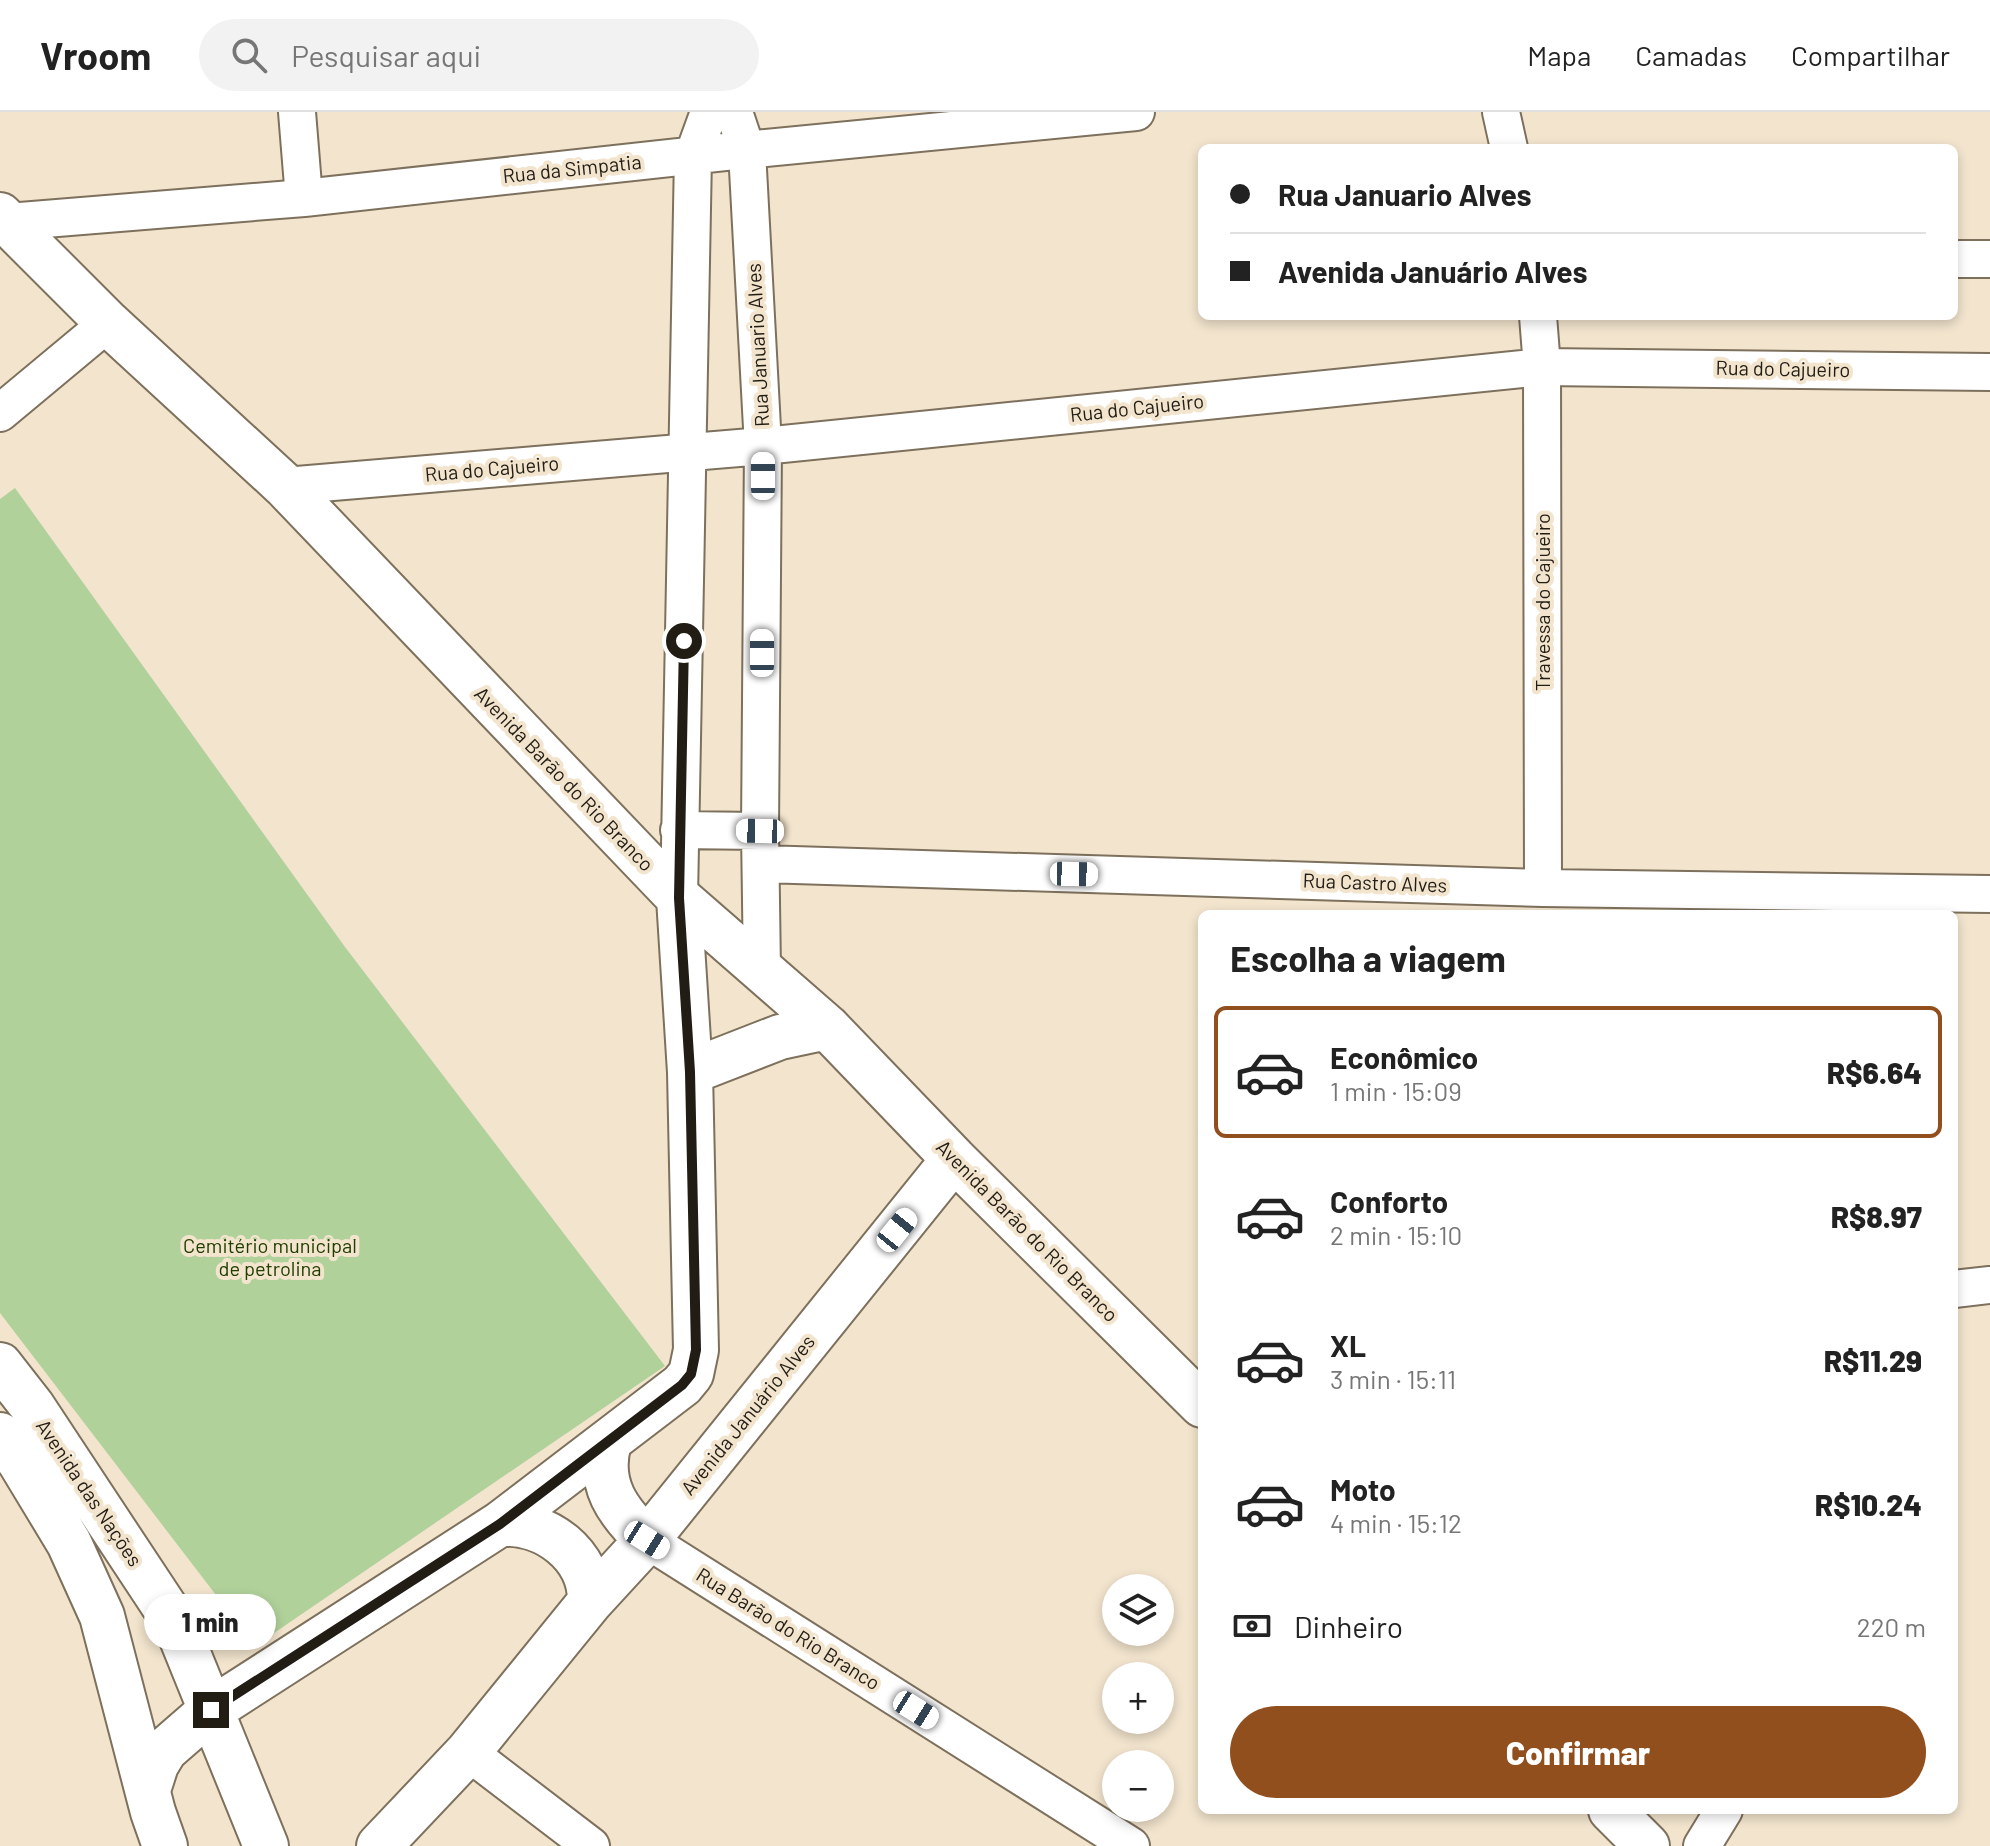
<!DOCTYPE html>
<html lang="pt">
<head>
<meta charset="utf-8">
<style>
	body { margin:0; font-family:Barlow,sans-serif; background:#f2f2f2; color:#222; height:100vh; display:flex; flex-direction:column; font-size:30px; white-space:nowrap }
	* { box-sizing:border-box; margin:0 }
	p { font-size:26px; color:#767676 }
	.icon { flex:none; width:44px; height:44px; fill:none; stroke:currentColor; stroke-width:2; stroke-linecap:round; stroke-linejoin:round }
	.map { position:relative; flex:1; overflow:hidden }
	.sheet { position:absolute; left:1198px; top:798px; width:760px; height:904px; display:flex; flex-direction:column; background:#fff; border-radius:12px; box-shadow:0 4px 12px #0003 }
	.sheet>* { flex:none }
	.top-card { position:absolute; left:1198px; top:32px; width:760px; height:176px; border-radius:12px; box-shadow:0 4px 12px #0003; display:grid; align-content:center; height:176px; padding:0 32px; background:#fff }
	.tools { position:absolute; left:1102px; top:1462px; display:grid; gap:16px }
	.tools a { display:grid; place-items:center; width:72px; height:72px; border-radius:50%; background:#fff; box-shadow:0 4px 12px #0003; font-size:40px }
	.end { position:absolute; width:36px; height:36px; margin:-18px; border:10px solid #211c14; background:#fff; box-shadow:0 0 0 4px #fff }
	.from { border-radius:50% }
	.bubble { position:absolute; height:56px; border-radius:28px; background:#fff; box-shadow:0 4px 12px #0003; font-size:26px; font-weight:800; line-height:56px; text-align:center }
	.car { position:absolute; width:24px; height:48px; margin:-24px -12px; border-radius:10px; box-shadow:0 0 6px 2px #0007; background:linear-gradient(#fff 24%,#345 0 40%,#fff 0 76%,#345 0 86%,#fff 0) }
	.top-card b { display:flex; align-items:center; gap:28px; height:76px; font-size:30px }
	.top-card b+b { border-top:2px solid #e0e0e0 }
	.top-card i { width:20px; height:20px; background:#222 }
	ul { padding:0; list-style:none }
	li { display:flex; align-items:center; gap:24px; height:132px; margin:0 16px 12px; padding:0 16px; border:4px solid transparent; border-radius:12px }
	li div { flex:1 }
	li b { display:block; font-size:30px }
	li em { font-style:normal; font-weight:800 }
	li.current { border-color:#914f1d }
	li>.icon { width:72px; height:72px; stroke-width:1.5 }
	h2 { padding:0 32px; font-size:36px; line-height:96px }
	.pay { display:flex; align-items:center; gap:20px; height:88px; padding:0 32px; font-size:30px }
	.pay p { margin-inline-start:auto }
	.primary-button { display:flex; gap:16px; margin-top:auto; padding:16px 32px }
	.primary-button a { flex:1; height:92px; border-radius:48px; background:#914f1d; color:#fff; font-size:32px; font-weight:800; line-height:92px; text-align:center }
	header { display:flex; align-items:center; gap:48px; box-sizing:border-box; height:112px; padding:0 40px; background:#fff; border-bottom:2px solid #e0e0e0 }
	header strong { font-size:38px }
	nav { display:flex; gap:44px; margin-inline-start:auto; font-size:28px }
	.search { width:560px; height:72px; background:#f2f2f2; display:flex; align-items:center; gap:20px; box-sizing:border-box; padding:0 28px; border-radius:44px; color:#767676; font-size:30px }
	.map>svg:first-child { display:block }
</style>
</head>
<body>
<header>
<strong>Vroom</strong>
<div class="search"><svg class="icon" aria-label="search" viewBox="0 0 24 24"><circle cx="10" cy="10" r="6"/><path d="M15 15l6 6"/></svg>Pesquisar aqui</div>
<nav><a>Mapa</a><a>Camadas</a><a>Compartilhar</a></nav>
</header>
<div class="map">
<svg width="1990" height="1734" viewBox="0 0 1990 1734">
	<rect width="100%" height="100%" fill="#f2e4cd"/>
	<path fill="#b0d19a" d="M15,376L345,835L665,1254L255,1534L0,1201V387Z"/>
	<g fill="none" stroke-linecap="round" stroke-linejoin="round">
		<defs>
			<path id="street" d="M297,0L304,86
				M734,0L747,39L763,334L760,719L762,859
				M1501,0L1509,36
				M8,110L304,86L725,40L1136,0
				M1954,147H1990
				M1538,204L1542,255L1543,776
				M0,301L108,211
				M285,374L763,334L1542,255L1990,260
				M679,718L760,719
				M761,752L1543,776L1990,782
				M679,786L693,44L709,0
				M1954,1177L1990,1173
				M647,1428L1131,1734
				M468,1640L591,1734
				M1702,1734L1724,1698"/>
			<path id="secondary" d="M0,103L108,211L285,374L679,786L827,915L954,1047L1202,1293
				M690,960L780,925L827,915
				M0,1253L32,1294L176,1512L266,1734
				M0,1323L20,1350L69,1431L102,1504L153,1700L165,1734
				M609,1330C597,1373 618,1400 647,1428
				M500,1412C546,1409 591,1443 590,1490
				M148,1678L156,1653L165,1638L211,1598L500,1412L682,1273L691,1262L696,1238L690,960L679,786
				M1611,1698L1647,1734
				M379,1734L468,1640L590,1490L647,1428L954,1047"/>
		</defs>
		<use href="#street" stroke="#7d705c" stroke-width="40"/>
		<use href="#secondary" stroke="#7d705c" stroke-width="48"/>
		<use href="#street" stroke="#fff" stroke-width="36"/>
		<use href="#secondary" stroke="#fff" stroke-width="44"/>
	</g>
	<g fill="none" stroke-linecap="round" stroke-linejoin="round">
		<path stroke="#211c14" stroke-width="10" d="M211,1598L500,1412L682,1273L691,1262L696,1238L690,960L679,786L684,529"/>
	</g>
	<g text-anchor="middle" stroke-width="8" stroke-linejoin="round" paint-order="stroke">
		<g font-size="20" fill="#211c14" stroke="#f2e4cd">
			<text transform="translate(572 57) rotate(-6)" y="7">Rua da Simpatia</text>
			<text transform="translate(758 233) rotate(-93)" y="7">Rua Januario Alves</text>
			<text transform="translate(1783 257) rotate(1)" y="7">Rua do Cajueiro</text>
			<text transform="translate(1137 296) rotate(-6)" y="7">Rua do Cajueiro</text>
			<text transform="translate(492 357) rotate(-5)" y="7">Rua do Cajueiro</text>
			<text transform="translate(1543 490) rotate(-90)" y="7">Travessa do Cajueiro</text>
			<text transform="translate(564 667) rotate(46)" y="7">Avenida Barão do Rio Branco</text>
			<text transform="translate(1375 771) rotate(2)" y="7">Rua Castro Alves</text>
			<text transform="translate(1027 1119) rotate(45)" y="7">Avenida Barão do Rio Branco</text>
			<text transform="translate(748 1303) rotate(-51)" y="7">Avenida Januário Alves</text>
			<text transform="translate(89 1381) rotate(56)" y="7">Avenida das Nações</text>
			<text transform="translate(788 1517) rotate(32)" y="7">Rua Barão do Rio Branco</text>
		</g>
		<g font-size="20" fill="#203e01" stroke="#f2e4cd">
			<text x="270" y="1141">Cemitério municipal<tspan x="270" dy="23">de petrolina</tspan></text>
		</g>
	</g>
</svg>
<div class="tools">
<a><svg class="icon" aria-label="layers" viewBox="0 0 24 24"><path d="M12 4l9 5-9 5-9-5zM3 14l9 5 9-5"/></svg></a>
<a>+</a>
<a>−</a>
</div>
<i class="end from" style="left:684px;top:529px"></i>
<i class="end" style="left:211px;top:1598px"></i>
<div class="bubble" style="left:144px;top:1482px;width:132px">1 min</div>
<i class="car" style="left:763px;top:364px;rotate:0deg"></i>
<i class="car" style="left:762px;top:541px;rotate:0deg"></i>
<i class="car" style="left:760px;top:719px;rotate:271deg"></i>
<i class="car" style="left:1074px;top:762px;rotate:91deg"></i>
<i class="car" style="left:897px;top:1118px;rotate:39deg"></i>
<i class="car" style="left:647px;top:1428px;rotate:122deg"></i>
<i class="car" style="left:916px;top:1598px;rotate:122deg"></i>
<div class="top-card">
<b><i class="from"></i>Rua Januario Alves</b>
<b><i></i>Avenida Januário Alves</b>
</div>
<section class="sheet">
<h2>Escolha a viagem</h2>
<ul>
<li class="current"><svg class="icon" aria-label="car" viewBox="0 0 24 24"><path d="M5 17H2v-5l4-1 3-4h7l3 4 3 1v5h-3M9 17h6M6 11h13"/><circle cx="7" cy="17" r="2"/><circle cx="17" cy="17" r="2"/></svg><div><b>Econômico</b><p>1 min · 15:09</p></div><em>R$6.64</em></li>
<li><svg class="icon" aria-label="car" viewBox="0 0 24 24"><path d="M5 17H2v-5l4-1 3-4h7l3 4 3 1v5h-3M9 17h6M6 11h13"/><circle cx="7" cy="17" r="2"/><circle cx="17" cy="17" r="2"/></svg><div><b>Conforto</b><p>2 min · 15:10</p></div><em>R$8.97</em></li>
<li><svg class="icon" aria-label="car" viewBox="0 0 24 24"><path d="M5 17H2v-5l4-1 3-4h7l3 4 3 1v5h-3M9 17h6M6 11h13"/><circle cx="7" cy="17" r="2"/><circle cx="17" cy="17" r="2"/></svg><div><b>XL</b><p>3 min · 15:11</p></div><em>R$11.29</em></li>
<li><svg class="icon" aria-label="car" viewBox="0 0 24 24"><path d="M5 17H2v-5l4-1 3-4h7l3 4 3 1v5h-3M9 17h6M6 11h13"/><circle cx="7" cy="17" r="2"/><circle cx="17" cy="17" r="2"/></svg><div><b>Moto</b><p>4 min · 15:12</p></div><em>R$10.24</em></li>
</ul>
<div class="pay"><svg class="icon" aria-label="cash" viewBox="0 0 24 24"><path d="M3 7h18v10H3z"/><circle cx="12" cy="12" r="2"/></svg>Dinheiro<p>220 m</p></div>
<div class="primary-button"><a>Confirmar</a></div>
</section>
</div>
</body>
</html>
